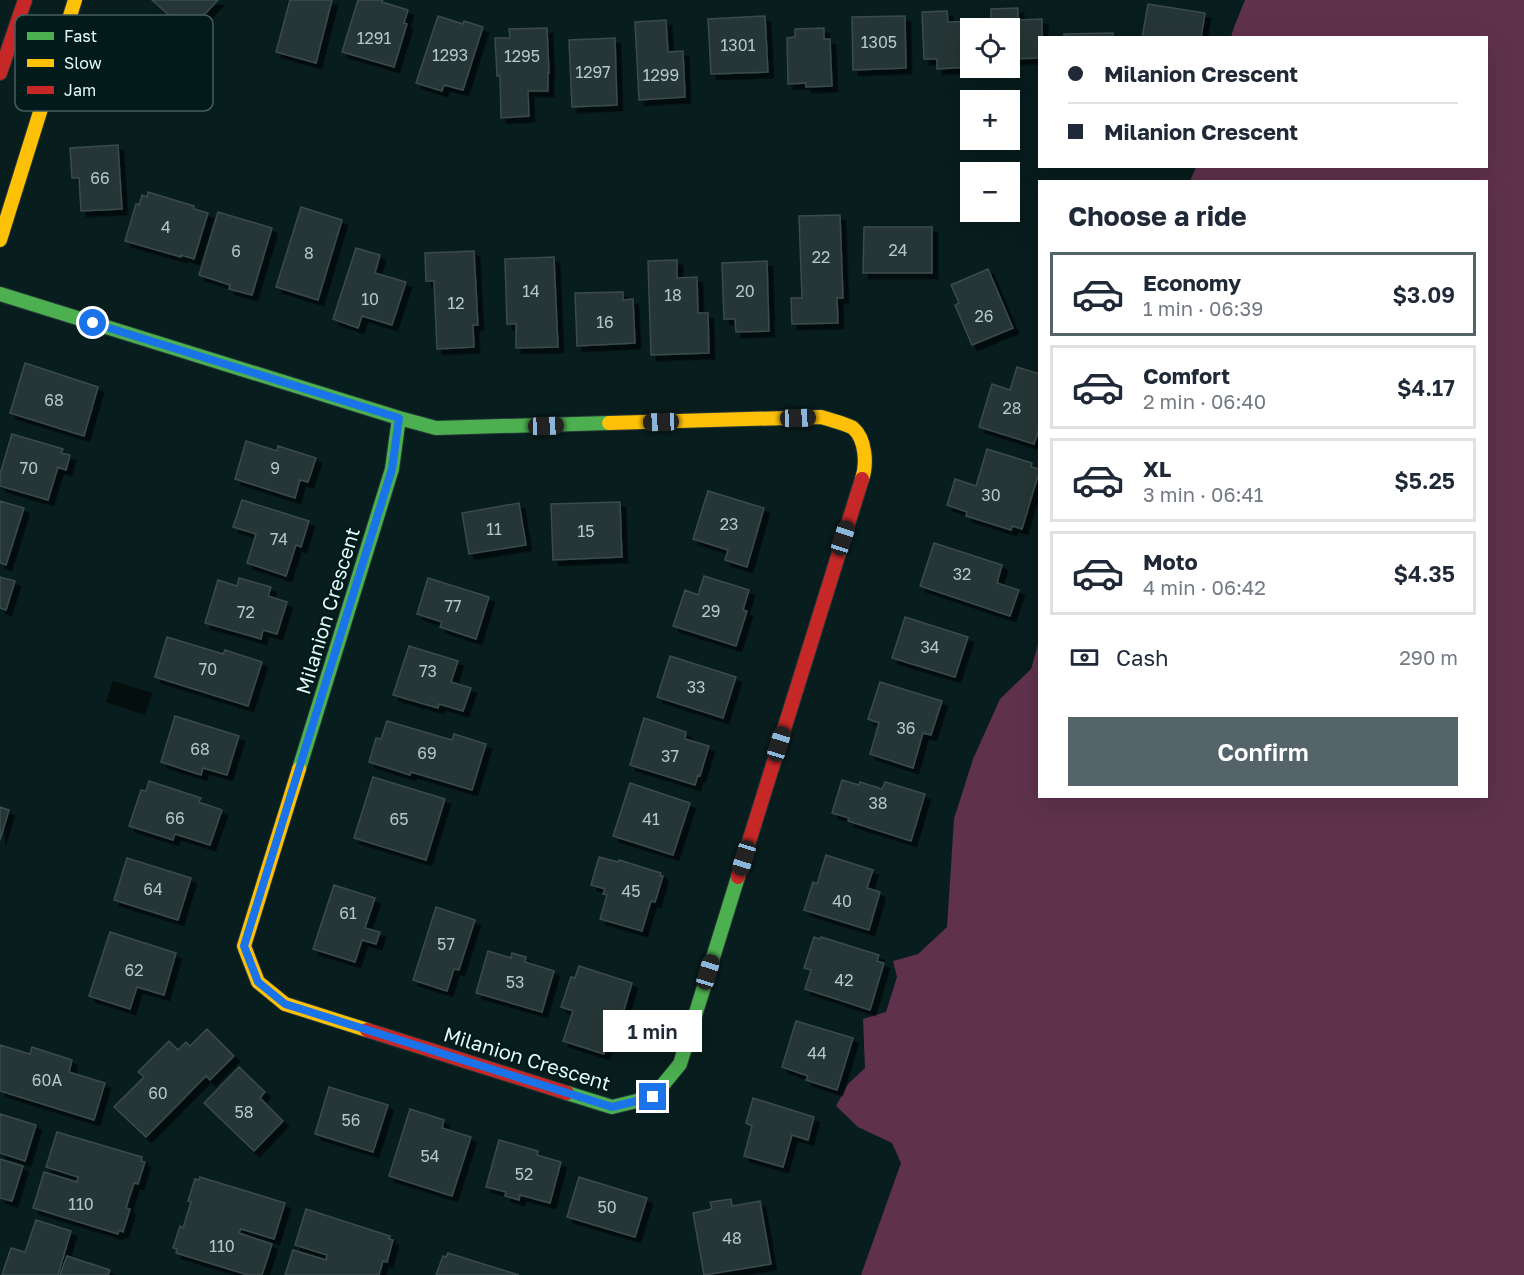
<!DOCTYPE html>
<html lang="en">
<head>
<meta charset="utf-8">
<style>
	body { margin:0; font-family:"Golos Text",sans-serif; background:#f2f2f3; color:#1f2937; height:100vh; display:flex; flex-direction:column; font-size:22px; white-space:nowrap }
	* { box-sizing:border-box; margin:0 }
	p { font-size:20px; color:#747a83 }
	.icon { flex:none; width:33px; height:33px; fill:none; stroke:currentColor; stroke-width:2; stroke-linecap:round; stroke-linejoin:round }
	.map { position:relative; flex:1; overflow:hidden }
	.details { position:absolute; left:1038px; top:180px; width:450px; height:618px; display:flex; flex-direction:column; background:#fff; border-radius:0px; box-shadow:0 6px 24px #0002 }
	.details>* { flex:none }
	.banner { position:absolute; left:1038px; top:36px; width:450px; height:132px; border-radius:0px; box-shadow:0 6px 24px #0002; display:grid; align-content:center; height:132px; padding:0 30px; background:#fff }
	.controls { position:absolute; left:960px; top:18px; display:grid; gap:12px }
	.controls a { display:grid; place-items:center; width:60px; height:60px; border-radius:0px; background:#fff; box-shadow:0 6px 24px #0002; font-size:30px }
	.end { position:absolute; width:27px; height:27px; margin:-14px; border:8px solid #1a73e8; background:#fff; box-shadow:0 0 0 3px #fff }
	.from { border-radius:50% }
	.bubble { position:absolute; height:42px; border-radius:0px; background:#fff; box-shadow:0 6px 24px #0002; font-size:20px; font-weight:600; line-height:42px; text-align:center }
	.car { position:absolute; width:18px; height:36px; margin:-18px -9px; border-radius:8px; box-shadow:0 0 4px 2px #0007; background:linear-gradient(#222 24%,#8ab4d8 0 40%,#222 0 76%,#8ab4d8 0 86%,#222 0) }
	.banner b { display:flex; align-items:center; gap:21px; height:57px; font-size:22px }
	.banner b+b { border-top:2px solid #e0e1e3 }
	.banner i { width:15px; height:15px; background:#1f2937 }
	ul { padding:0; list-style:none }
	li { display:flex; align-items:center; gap:18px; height:84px; margin:0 12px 9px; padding:0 18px; border:3px solid #e0e1e3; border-radius:0px }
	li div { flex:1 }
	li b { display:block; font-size:22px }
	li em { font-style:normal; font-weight:600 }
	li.current { border-color:#55646b }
	li>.icon { width:54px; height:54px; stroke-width:1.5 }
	h2 { padding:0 30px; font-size:27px; line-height:72px }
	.pay { display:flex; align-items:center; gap:15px; height:66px; padding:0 30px; font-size:22px }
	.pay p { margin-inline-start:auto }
	.cta { display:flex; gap:12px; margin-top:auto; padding:12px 30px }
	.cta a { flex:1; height:69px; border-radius:0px; background:#55646b; color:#fff; font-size:24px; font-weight:600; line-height:69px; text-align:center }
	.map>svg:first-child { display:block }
</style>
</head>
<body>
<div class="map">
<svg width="1524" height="1275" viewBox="0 0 1524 1275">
	<defs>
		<filter id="shadow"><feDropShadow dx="5.5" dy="5.5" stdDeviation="0" flood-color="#0009"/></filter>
	</defs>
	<rect width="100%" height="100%" fill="#081d1d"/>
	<path fill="#5f314d" d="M1245,0H1524V1275H861L901,1163L892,1143L858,1127L836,1106L848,1084L865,1068L863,1019L886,1012L897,977L893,961L918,954L947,927L954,819L973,759L1000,699L1031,669L1039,641L1040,796H1486V182L1190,181L1196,167L1486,166V38L1231,37L1234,27Z"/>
	<path fill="#030e0d" d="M113,681L152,693L145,715L106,702Z"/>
	<path fill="#253636" stroke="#3a4b4b" stroke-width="1.5" filter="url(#shadow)" d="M152,0H218L188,32Z
		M290,0H332L316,63L276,52Z
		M358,0H383L382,2L408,10L404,23L407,24L394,67L342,52Z
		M1148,4L1205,13L1201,38H1142Z
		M1018,8V20L1042,19V38H1040V58L1010,59V28H991V9Z
		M947,11L948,22L976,21L977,28H970V67L937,69V59H924L922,12Z
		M438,16L463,24L464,21L483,27L463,90L444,85L442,91L416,83Z
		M765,16L768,72L711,74L708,19Z
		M905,16L906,68L853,70L852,17Z
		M666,20L668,52L683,51L685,97L639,100L635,22Z
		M547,28L549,73H548V91H528L529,116L501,118L500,76H497L495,38H510L509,29Z
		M824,28V39H830L832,86L806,87V83L788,84L787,38L795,37V29Z
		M1113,33V38H1064V34Z
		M615,38L617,105L572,107L569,40Z
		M118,145L122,209L81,211L79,178H72L70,148Z
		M148,192L194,206V209L208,213L194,259L181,255V257L125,241L136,204L139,205L142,195L147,197Z
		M301,207L342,220L318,300L276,287Z
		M218,212L272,228L252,295L229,289L230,285L199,275Z
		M840,215L843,298H837L838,323L792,324L791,298H802L799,216Z
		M864,227H932V273H863Z
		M356,248L380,255L375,273L406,282L392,325L362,316L358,328L333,319Z
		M474,251L478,325H473L474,347L437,349L434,281H426L425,253Z
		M554,257L558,347L516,348V324H507L505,259Z
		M677,260V278L697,277L698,313H708L709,353L651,355L648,261Z
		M767,261L769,331L736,332L735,319H724L722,263Z
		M988,269L1013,328L972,345L955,305L959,303L951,285Z
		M623,292V300L633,299L635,343L577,346L575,293Z
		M25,363L98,387L84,436L10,413Z
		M1017,367L1040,374V426L1034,444L979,427L992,384L1010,390Z
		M12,434L63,449L61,453L70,455L66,470L58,467L48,500L0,486V474Z
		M246,441L277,451L278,446L316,458L308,482L300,480L295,498L235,479Z
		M987,449L1032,463L1031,467L1040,469L1022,529L1012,526L1011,530L966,516L967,512L947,505L955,479L976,486Z
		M708,491L764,508L747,567L725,560L728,550L693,539Z
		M242,500L309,521L301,547L296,545L286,576L247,563L256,534L233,527Z
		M0,501L24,508L6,565L0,563Z
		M620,502L622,557L553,560L551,504Z
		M519,503L526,545L469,554L462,513Z
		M934,543L1002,565L997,583L1019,590L1010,616L920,586Z
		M704,576L749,590L743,610L747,611L736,646L673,626L685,590L698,595Z
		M0,577L15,581L6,610L0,608Z
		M239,578L271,587L268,596L287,602L277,634L263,630L261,639L205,623L218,580L237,586Z
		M428,578L489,597L476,639L440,627L442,622L417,614Z
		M905,617L968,637L955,677L892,658Z
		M167,637L223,654L225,650L262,662L248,706L155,677Z
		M409,646L458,661L451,682L471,688L463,711L439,704L438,708L393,695Z
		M670,656L736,677L723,718L657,697Z
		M880,682L942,701L931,735L923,733L913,768L870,754L879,723L868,719Z
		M175,716L239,736L227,775L203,768L201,775L161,762Z
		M644,718L686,732L685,739L709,746L700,776L698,775L695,785L630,765Z
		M387,721L452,740L454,734L486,744L472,790L411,772L410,775L369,762L376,738L381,739Z
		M373,777L445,799L426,860L354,838Z
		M842,780L859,785L860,782L882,789L885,782L925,794L911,841L848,821L849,818L832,813Z
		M149,781L201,798L199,802L222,810L210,845L175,834L173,840L129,826L141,790L146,791Z
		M630,783L690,803L673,855L613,836Z
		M0,807L9,810L0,840Z
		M826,855L873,870L867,888L880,892L869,930L804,910L813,882L817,884Z
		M599,857L618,862L619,860L661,873L660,876H663L655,902L651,901L642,931L600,919L607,895L603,894L605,889L591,885Z
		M127,858L191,878L178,920L114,900Z
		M334,885L375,898L365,928L380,932L376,944L362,940L355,962L313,949Z
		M436,907L475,920L459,970L454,969L447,991L413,980Z
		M110,932L176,953L164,995L137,987L130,1009L89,996Z
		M814,937L820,939L821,937L879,955L877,961L884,963L870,1010L805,989L811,970L804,968Z
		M488,951L511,958L512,953L526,957L525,962L554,971L542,1012L476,993Z
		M579,966L632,983L620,1023L614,1021L604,1054L563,1041L573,1011L561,1007L571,977L575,978Z
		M796,1021L853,1038L837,1090L806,1080L808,1076L782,1067Z
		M207,1029L234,1056L210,1080L206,1076L146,1137L114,1107L144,1077L138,1072L169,1041L178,1050L186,1042L190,1046Z
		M0,1045L30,1054L32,1047L72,1060L69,1072L105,1083L94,1120L0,1091Z
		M239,1067L265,1092L260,1098L283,1121L254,1151L204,1103Z
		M329,1087L388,1105L373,1152L315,1134Z
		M753,1098L814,1117L808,1140L792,1135L783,1167L744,1156L752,1126L746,1123Z
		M410,1109L444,1120L442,1128L471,1137L452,1196L389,1176Z
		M0,1114L36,1125L25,1161L0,1153Z
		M57,1132L142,1157L141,1161L145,1162L138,1184L134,1183L126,1208L130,1209L123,1232L119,1230L118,1234L33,1208L44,1172L77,1182L78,1177L46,1167Z
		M499,1140L538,1151L537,1155L561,1162L550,1203L520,1195L519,1200L505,1196L506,1192L486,1187Z
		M0,1159L23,1166L12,1201L0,1198Z
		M200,1177L285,1203L274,1239L241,1229L239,1233L272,1244L262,1275H248L176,1253L177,1249L173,1248L180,1226L183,1228L191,1202L188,1201L195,1179L199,1180Z
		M579,1177L647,1198L635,1237L567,1217Z
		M731,1199L732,1206L760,1201L771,1264L704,1275L693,1213L712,1209L710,1202Z
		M306,1209L390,1236L389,1239L393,1240L387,1262L383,1261L379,1275H285L293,1250L326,1260L327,1255L295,1245Z
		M36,1220L71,1231L58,1275H2L11,1248L25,1252Z
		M448,1253L519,1275H436L443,1256L446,1257Z
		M67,1256L110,1270L108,1275H60Z"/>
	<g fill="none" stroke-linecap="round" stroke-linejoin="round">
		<defs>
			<path id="fast" d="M0,294L399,418L436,428L609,423
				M299,769L392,469L399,418
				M567,1093L612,1107L653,1097L680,1064L738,877"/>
			<path id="slow" d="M0,240L75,0
				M609,423L821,417C828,419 849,425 853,428C866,439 867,465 862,479
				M299,769L244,946L258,982L285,1004L367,1030"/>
			<path id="jam" d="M0,73L25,0
				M738,877L862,479
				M367,1030L567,1093"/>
		</defs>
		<use href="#fast" stroke="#243636" stroke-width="16"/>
		<use href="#slow" stroke="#243636" stroke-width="16"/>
		<use href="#jam" stroke="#243636" stroke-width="16"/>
		<use href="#fast" stroke="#4caf50" stroke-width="14"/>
		<use href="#slow" stroke="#ffc107" stroke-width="14"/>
		<use href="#jam" stroke="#c62828" stroke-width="14"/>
	</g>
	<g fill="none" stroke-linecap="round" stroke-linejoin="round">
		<path stroke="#1a73e8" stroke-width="8" d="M93,323L399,418L392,469L244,946L258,982L285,1004L612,1107L653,1097"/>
	</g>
	<g text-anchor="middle" stroke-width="4.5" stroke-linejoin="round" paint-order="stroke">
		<g font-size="16" fill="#b4c8c8">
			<text x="374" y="44">1291</text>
			<text x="879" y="48">1305</text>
			<text x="738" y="51">1301</text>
			<text x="450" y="61">1293</text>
			<text x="522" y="62">1295</text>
			<text x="593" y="78">1297</text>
			<text x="661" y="81">1299</text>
			<text x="100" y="184">66</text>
			<text x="166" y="233">4</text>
			<text x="898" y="256">24</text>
			<text x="236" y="257">6</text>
			<text x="309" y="259">8</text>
			<text x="821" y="263">22</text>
			<text x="531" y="297">14</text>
			<text x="745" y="297">20</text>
			<text x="673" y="301">18</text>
			<text x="370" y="305">10</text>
			<text x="456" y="309">12</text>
			<text x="984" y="322">26</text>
			<text x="605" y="328">16</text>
			<text x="54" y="406">68</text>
			<text x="1012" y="414">28</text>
			<text x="29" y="474">70</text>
			<text x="275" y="474">9</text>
			<text x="991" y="501">30</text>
			<text x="729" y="530">23</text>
			<text x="494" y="535">11</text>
			<text x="586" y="537">15</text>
			<text x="279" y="545">74</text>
			<text x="962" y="580">32</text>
			<text x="453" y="612">77</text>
			<text x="711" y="617">29</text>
			<text x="246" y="618">72</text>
			<text x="930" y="653">34</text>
			<text x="208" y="675">70</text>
			<text x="428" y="677">73</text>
			<text x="696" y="693">33</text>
			<text x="906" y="734">36</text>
			<text x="200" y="755">68</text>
			<text x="427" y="759">69</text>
			<text x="670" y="762">37</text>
			<text x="878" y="809">38</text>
			<text x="175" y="824">66</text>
			<text x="399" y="825">65</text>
			<text x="651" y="825">41</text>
			<text x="153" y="895">64</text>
			<text x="631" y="897">45</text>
			<text x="842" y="907">40</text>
			<text x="348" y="919">61</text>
			<text x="446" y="950">57</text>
			<text x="134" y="976">62</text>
			<text x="844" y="986">42</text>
			<text x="515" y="988">53</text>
			<text x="817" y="1059">44</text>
			<text x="47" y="1086">60A</text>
			<text x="158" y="1099">60</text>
			<text x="244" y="1118">58</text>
			<text x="351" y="1126">56</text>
			<text x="430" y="1162">54</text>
			<text x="524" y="1180">52</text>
			<text x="81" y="1210">110</text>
			<text x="607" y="1213">50</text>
			<text x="732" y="1244">48</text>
			<text x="222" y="1252">110</text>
		</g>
		<g font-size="20" fill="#e4f9f8" stroke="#001b1a">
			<text transform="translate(328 611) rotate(-73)" y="7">Milanion Crescent</text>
			<text transform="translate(527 1059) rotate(17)" y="7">Milanion Crescent</text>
		</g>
	</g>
	<rect x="15" y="15" width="198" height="96" rx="9" fill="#001b1a" stroke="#445e5d" stroke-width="1.5"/>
	<rect x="27" y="32" width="27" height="8" fill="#4caf50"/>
	<rect x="27" y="59" width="27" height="8" fill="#ffc107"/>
	<rect x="27" y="86" width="27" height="8" fill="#c62828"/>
	<g font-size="16" fill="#e4f9f8">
		<text x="64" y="42">Fast</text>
		<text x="64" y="69">Slow</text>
		<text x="64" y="96">Jam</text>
	</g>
</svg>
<div class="controls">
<a><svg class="icon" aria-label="locate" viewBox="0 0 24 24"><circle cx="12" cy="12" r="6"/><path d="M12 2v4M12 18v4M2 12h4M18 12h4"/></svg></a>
<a>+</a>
<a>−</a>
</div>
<i class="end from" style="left:93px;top:323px"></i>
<i class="end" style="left:653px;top:1097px"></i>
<div class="bubble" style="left:603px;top:1010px;width:99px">1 min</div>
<i class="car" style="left:798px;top:418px;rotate:88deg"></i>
<i class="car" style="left:661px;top:422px;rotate:268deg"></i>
<i class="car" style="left:546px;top:426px;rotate:88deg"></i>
<i class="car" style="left:843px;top:538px;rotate:18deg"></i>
<i class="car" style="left:779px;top:744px;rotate:17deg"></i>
<i class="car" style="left:744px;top:858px;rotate:197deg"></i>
<i class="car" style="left:708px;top:972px;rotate:17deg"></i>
<div class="banner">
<b><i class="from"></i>Milanion Crescent</b>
<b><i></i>Milanion Crescent</b>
</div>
<section class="details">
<h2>Choose a ride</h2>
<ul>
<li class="current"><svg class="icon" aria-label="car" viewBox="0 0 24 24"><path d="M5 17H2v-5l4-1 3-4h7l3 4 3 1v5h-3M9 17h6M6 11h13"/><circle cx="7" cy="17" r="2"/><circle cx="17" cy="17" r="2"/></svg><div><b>Economy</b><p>1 min · 06:39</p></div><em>$3.09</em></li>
<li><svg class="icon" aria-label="car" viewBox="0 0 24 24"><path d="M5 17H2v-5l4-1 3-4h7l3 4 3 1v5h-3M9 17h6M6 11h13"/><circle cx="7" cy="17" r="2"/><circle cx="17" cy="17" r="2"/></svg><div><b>Comfort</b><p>2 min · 06:40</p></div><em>$4.17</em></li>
<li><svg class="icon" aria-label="car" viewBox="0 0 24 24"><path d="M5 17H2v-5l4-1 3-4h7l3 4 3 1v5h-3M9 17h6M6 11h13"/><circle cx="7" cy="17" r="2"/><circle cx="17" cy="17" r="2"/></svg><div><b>XL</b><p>3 min · 06:41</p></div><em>$5.25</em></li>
<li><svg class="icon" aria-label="car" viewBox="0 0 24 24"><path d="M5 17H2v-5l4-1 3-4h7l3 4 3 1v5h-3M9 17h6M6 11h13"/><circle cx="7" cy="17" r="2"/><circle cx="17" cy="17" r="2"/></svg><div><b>Moto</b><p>4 min · 06:42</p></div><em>$4.35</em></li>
</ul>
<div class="pay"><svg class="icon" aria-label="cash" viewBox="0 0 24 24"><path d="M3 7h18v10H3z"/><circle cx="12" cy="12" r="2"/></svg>Cash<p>290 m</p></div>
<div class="cta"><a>Confirm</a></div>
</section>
</div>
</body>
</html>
